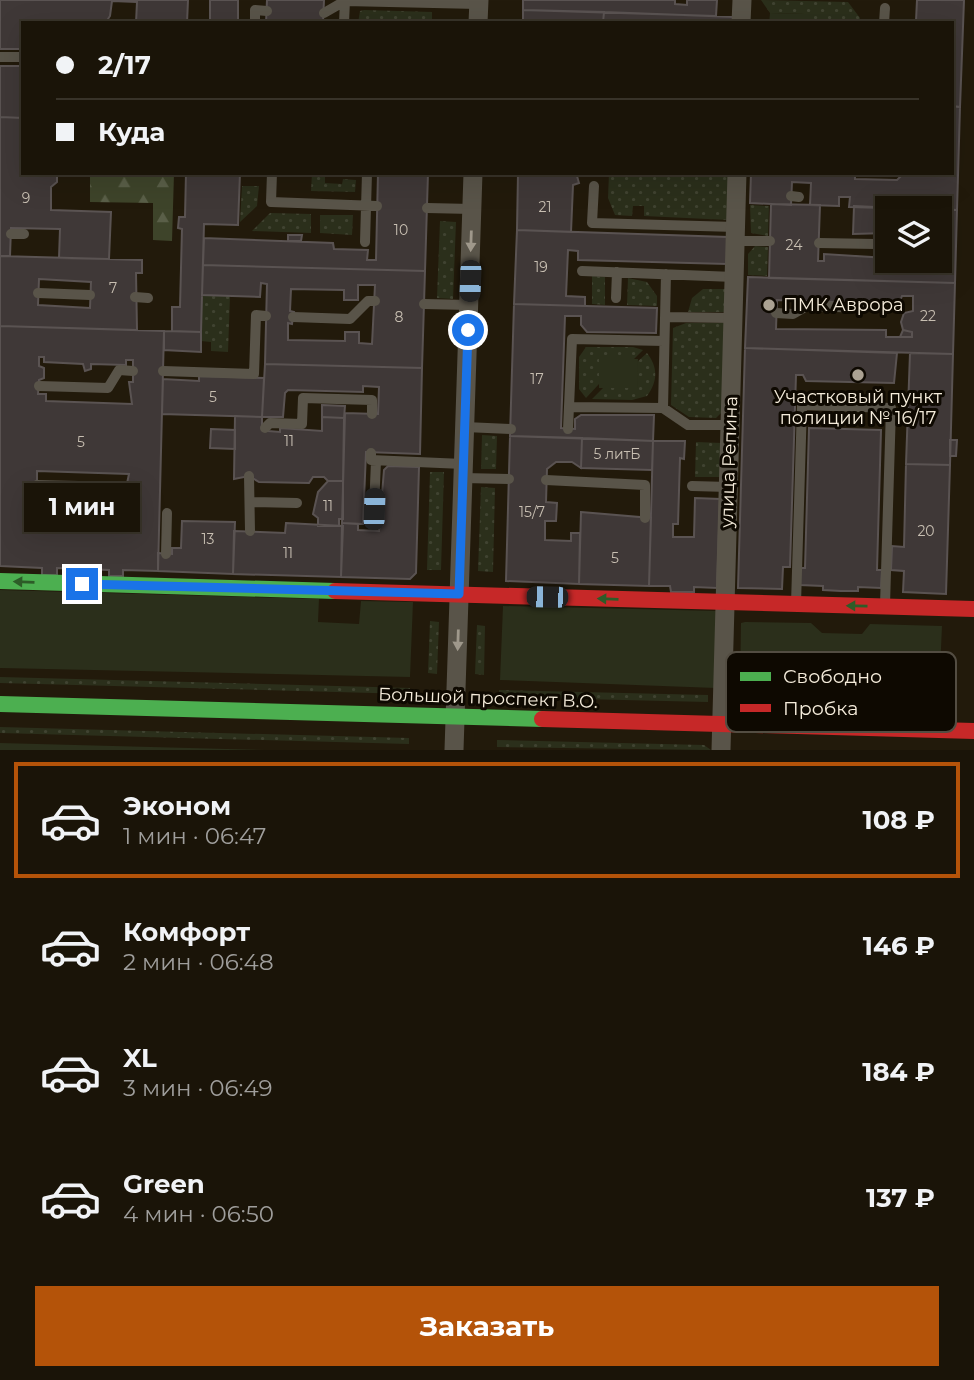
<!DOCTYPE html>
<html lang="ru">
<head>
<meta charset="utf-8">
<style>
	body { margin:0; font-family:Montserrat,sans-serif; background:#272116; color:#f1f3f6; height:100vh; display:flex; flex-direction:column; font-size:26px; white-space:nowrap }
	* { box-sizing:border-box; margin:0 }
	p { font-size:23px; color:#9f9e9c }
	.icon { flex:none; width:38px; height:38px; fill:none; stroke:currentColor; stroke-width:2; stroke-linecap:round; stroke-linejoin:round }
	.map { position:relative; height:750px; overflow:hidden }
	.details { display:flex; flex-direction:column; background:#1a1408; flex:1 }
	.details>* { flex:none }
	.guide { position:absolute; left:21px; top:21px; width:933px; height:154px; border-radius:0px; box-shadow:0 7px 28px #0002,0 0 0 2px #383329; display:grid; align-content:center; height:154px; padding:0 35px; background:#1a1408 }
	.fabs { position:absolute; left:875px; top:196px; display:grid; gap:14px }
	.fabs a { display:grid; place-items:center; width:77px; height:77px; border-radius:0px; background:#1a1408; box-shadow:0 7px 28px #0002,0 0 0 2px #383329; font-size:35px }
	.end { position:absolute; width:32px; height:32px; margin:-16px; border:9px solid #1a73e8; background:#fff; box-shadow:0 0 0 4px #fff }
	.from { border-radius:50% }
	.bubble { position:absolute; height:49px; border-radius:0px; background:#1a1408; box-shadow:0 7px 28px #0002,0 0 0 2px #383329; font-size:23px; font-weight:700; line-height:49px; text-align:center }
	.car { position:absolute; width:21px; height:42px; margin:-21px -10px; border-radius:9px; box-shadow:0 0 5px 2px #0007; background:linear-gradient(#222 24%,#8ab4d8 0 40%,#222 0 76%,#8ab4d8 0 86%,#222 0) }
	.guide b { display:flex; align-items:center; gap:24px; height:66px; font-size:26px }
	.guide b+b { border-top:2px solid #383329 }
	.guide i { width:18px; height:18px; background:#f1f3f6 }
	ul { padding:12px 0 0; list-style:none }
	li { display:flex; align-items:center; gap:21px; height:116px; margin:0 14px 10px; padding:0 21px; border:4px solid transparent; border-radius:0px }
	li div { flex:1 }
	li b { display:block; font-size:26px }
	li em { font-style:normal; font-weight:700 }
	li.active { border-color:#b45309 }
	li>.icon { width:63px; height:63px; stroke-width:1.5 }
	.primary-button { display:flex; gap:14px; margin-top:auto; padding:14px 35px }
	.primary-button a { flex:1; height:80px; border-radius:0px; background:#b45309; color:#fff; font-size:28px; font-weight:700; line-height:80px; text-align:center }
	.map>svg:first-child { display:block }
</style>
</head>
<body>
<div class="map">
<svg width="974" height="750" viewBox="0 0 974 750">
	<defs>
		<pattern id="grass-dots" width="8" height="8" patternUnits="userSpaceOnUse" patternTransform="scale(1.75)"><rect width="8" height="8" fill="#2b2f1b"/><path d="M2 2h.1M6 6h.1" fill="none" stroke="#404331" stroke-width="1.8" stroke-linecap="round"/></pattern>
		<pattern id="forest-firs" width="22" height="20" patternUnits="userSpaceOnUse" patternTransform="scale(1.75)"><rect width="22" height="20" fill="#3e442a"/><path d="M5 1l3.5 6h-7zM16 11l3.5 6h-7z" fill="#5a5f48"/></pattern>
	</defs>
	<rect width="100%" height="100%" fill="#221a0b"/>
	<path fill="url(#grass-dots)" d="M761,0L848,2L860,18V23H805V14L770,13Z
		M364,10L432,12V23H358L360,11Z
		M312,173H325V183L342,184L343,179L356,180L355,192L311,191Z
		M609,173H730L729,220L644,216V206H633L632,216L615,215L608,198Z
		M242,186H259L257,206L240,222Z
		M750,205L769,206L768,236L751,233Z
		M270,213L311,214V233L252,231Z
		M320,215H353L352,235L320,233Z
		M440,221L456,222L453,299L437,298Z
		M755,246L768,247L767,276L748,275V254Z
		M592,276L605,277V305L592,304Z
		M628,278L647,282L657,296V306L627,305Z
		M703,289H726V312H688L692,298Z
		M202,295L230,296L228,352L211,351V342L201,341Z
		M686,323H725L723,411L716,418L689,417L671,405L673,328Z
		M586,347H633L643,350L634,359H599V384L586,398L579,389V357Z
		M647,353C658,367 658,381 647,396L632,400L592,399L603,388H637V362Z
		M482,435L497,436L496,469H481Z
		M696,442L722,443L721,477H695Z
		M430,472H444L441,570H427Z
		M481,487L495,488L493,572L478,571Z
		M430,621L439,622L437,674L428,673Z
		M477,625L485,626L484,675L475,674Z
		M0,677L410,688V694L0,683Z
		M499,690L708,695V702L499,697Z
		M0,727L409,738V744L0,733Z
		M497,740L704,745L711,750L497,747Z"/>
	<path fill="url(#forest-firs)" d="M90,173H174L172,241L153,240V203L90,202Z"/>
	<path fill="#2b2f1b" d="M770,13L805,14V23H769Z
		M599,359H638L637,388H599Z
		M0,590L319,599L318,622L359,624L361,601L413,602L410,677L0,668Z
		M503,606L718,611L716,688L500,680Z
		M745,622L811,623L822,633L862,634L870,624L942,626L939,693L740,689L741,623Z
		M0,743L266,750H0Z"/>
	<path fill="#3f3837" stroke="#5a5352" stroke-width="2" fill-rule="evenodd" d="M0,0H188L187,23H136L137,2L112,1L110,16L106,22L46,20V23H23V49H0Z
		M210,0H238V23H210Z
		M267,0H324L323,23H266Z
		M523,0H675V4L687,5V0H717L716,16L523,10Z
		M917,0H964L960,107L952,106V23H903L916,21Z
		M523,10L604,12L603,23H523Z
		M604,12L735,17L734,23H603Z
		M0,66H23V118L0,117Z
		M952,106L960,107L957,210L849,207L850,197H839V206L810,205L811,183L792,182L791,205L750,203L751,173H855V179L897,180L904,173H952Z
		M0,117L23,118V173L57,174V182L51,187V210L111,212L109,259L59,258L60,229L11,228L10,256H0Z
		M186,173H240L238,225L204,224L201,332L172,331V307H180L182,229L178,228L179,217H185Z
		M378,173H428L425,271L203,265L204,238L333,243L334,249L368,250L367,260H376Z
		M518,173L577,176L579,183L573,185L571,232L517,230Z
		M771,204L820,205L818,261H824V254L887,258V261H940V209L957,210L955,283L769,278Z
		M854,206L896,208H912H887V233L853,234Z
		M517,230L728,237L727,264L578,260V251L568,250L566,296L585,297V306L514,304Z
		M288,235H302L301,241H288Z
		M0,256L142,260V273H136L137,330L0,326ZM39,279L91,282L90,308L38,305Z
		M203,265L425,271L422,368L265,364L267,284L261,283L260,297L202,295ZM358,285H375L372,344L359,343V332H345V341L288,340V323L292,324L294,312L290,311L291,289L344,290V300H358Z
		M748,277L955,283L953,354L745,348ZM902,296H913V311L904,313L901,322L903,330L912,332V337H886V330L776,329L777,300L894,304L900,301Z
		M514,304L657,308L656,333L587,332L581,325V316H565L561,428L575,429V419L581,415H654L653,441L510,436Z
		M0,326L164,331L158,571L123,570V576H109V570L57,568V575H42V568L0,566ZM39,357H44V362L83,364L85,371L91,369V364L126,365V360H133V382H129L132,404L46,401V394H38L39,380L44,378V368L39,366ZM37,471L129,474L126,488L127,523H121L122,513L94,512L84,503L73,511H41V520H36V509L41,505L42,497L37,493Z
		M903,330L912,332V337H900Z
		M164,331L201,332V352L164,350Z
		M745,348L897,353L894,383L806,381L803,375H796L790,567H783L782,589L738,588Z
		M910,353L953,354L950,465L906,464Z
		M265,364L422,368L420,454L366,452L363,524L342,523L345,413L378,414L379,387L363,386V392L288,390L285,393L283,417H262Z
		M199,376L264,378L262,417L162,414L163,379L199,381Z
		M322,405L345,406L344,418L322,417Z
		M235,416L262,417V425L268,431L280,432V428L322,431V417L344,418L343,481H328L324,477H313L309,483L259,482L249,476L234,479Z
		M809,428L881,430L877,570H882L881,588L858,587V591H841L823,590V586L800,585V568H805Z
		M211,429L235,430V449L210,448Z
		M510,436L582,438L581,468L572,462H556L547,469L546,502L557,503L556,521H545V540L571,541V533H580L579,584L506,581Z
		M582,438L653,441L652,470L581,468Z
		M950,440H957L956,456H950Z
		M653,441H685L684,459L680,458L678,524H673V537H694L695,498L720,499L717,588L694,587V592H671L670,586H649Z
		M906,464L950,465L946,594L903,592L904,571L891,570L892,546L904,547Z
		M388,466L419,467L416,573L410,579L341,577L342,523L358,524V530L379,531L384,470Z
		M328,481H343V519H339V526H318V518L313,514L318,492Z
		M581,512L651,518L649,586L579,584Z
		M182,521L235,522L233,574L158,571V553L172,554V548H181Z
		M286,523L343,526L341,577L233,574L234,531L285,533Z"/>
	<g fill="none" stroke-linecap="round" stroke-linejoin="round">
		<path stroke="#595449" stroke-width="10" d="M324,13L345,1L478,4
			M255,23V10L267,11
			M344,23L345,0
			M884,23L885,8
			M0,57H23
			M272,173L271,202L377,206
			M594,186L592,223L736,227
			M791,196L799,197
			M427,208L472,209
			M11,234H24
			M735,241H770
			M365,242L367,173
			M819,243L875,244
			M582,271L734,277
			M666,274L663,408L688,425H730
			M38,293L90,295
			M135,297L148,298
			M616,298L617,272
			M424,304L469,305
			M776,313L793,314L807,306L865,308
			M293,317L350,319L368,301H375
			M665,317L733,318
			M163,371L254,374L256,315L266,316
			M39,386L108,388L119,370L133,371
			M569,407L663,408
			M465,427L511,429
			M265,428L270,423L302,424L303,398L372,400V414
			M568,429L572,339L664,341
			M371,453V460L463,464
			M249,476L250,531
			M463,478L509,479
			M546,480L645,485V518
			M37,485L79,486
			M692,486L729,487
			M250,502L297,503
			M374,509L376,461
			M166,554L167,513
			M796,604L802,405L891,408L885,605"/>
		<path stroke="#595449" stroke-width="19" d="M478,23L479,0
			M741,23L742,0
			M454,750L473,173
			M721,750L737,173"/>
		<path stroke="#4caf50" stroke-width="16" d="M0,581L335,591
			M0,704L542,719"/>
		<path stroke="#c62828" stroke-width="16" d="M335,591L974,609
			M542,719L974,731"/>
	</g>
	<defs><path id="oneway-solid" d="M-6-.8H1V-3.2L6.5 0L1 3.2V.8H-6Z" transform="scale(1.75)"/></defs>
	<g fill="#9f988b">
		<use href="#oneway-solid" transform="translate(471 241) rotate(92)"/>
		<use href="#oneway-solid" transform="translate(458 640) rotate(92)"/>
	</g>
	<g fill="#2d5c28">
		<use href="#oneway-solid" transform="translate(24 582) rotate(-178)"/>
		<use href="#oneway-solid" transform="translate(608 599) rotate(-178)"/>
		<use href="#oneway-solid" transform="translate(857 606) rotate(-179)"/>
	</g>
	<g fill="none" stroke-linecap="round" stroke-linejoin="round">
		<path stroke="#1a73e8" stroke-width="9" d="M82,584L459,594L468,330"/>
	</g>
	<g fill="#aba292" stroke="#0e0901" stroke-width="2.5">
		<circle cx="769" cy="305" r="7"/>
		<circle cx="858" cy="375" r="7"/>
	</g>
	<g text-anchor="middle" stroke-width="6" stroke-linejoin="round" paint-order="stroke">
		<g font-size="14" fill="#c8bfb2">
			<text x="26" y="203">9</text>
			<text x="545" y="212">21</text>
			<text x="401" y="235">10</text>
			<text x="794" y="250">24</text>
			<text x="541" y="272">19</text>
			<text x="113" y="293">7</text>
			<text x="928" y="321">22</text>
			<text x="399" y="322">8</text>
			<text x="537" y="384">17</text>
			<text x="213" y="402">5</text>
			<text x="289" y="446">11</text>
			<text x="81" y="447">5</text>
			<text x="617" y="459">5 литБ</text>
			<text x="328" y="511">11</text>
			<text x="532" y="517">15/7</text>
			<text x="926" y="536">20</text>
			<text x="208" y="544">13</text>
			<text x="288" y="558">11</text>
			<text x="615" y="563">5</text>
		</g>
		<g font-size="18" fill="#f5ecdb" stroke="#0e0901" text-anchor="start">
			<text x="783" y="311">ПМК Аврора</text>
			<text x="858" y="403" text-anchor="middle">Участковый пункт<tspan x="858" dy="21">полиции № 16/17</tspan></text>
		</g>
		<g font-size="18" fill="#f5ecdb" stroke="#0e0901">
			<text transform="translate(729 462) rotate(-88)" y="6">улица Репина</text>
			<text transform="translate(488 698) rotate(2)" y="6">Большой проспект В.О.</text>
		</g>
	</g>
	<rect x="726" y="652" width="230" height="80" rx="10" fill="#0e0901" stroke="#534d42" stroke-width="2"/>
	<rect x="740" y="672" width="31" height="9" fill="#4caf50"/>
	<rect x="740" y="704" width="31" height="8" fill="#c62828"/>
	<g font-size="19" fill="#f5ecdb">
		<text x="783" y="683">Свободно</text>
		<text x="783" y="715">Пробка</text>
	</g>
</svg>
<div class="fabs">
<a><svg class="icon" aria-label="layers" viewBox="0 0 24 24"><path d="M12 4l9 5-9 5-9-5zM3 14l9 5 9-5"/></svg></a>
</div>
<i class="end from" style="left:468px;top:330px"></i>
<i class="end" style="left:82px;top:584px"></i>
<div class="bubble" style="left:24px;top:483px;width:116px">1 мин</div>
<i class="car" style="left:470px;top:281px;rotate:182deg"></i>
<i class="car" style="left:374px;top:509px;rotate:2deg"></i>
<i class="car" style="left:547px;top:597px;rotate:271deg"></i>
<div class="guide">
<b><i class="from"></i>2/17</b>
<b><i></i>Куда</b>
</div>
</div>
<section class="details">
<ul>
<li class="active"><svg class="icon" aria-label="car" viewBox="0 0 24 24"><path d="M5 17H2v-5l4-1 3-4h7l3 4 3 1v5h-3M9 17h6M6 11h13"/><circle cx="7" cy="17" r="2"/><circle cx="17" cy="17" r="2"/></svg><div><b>Эконом</b><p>1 мин · 06:47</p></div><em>108 ₽</em></li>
<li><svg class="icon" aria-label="car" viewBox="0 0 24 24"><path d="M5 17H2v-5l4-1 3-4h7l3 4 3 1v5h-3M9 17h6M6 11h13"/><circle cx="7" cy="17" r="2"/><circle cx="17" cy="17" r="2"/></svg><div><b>Комфорт</b><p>2 мин · 06:48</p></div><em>146 ₽</em></li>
<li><svg class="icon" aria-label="car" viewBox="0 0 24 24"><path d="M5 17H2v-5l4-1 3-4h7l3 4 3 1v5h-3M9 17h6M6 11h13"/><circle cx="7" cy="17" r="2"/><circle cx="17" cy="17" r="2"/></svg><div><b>XL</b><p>3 мин · 06:49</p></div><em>184 ₽</em></li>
<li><svg class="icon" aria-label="car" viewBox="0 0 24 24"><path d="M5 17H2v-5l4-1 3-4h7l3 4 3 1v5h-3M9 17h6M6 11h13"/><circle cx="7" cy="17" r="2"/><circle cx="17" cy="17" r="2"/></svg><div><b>Green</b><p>4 мин · 06:50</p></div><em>137 ₽</em></li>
</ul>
<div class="primary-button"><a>Заказать</a></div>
</section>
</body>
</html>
